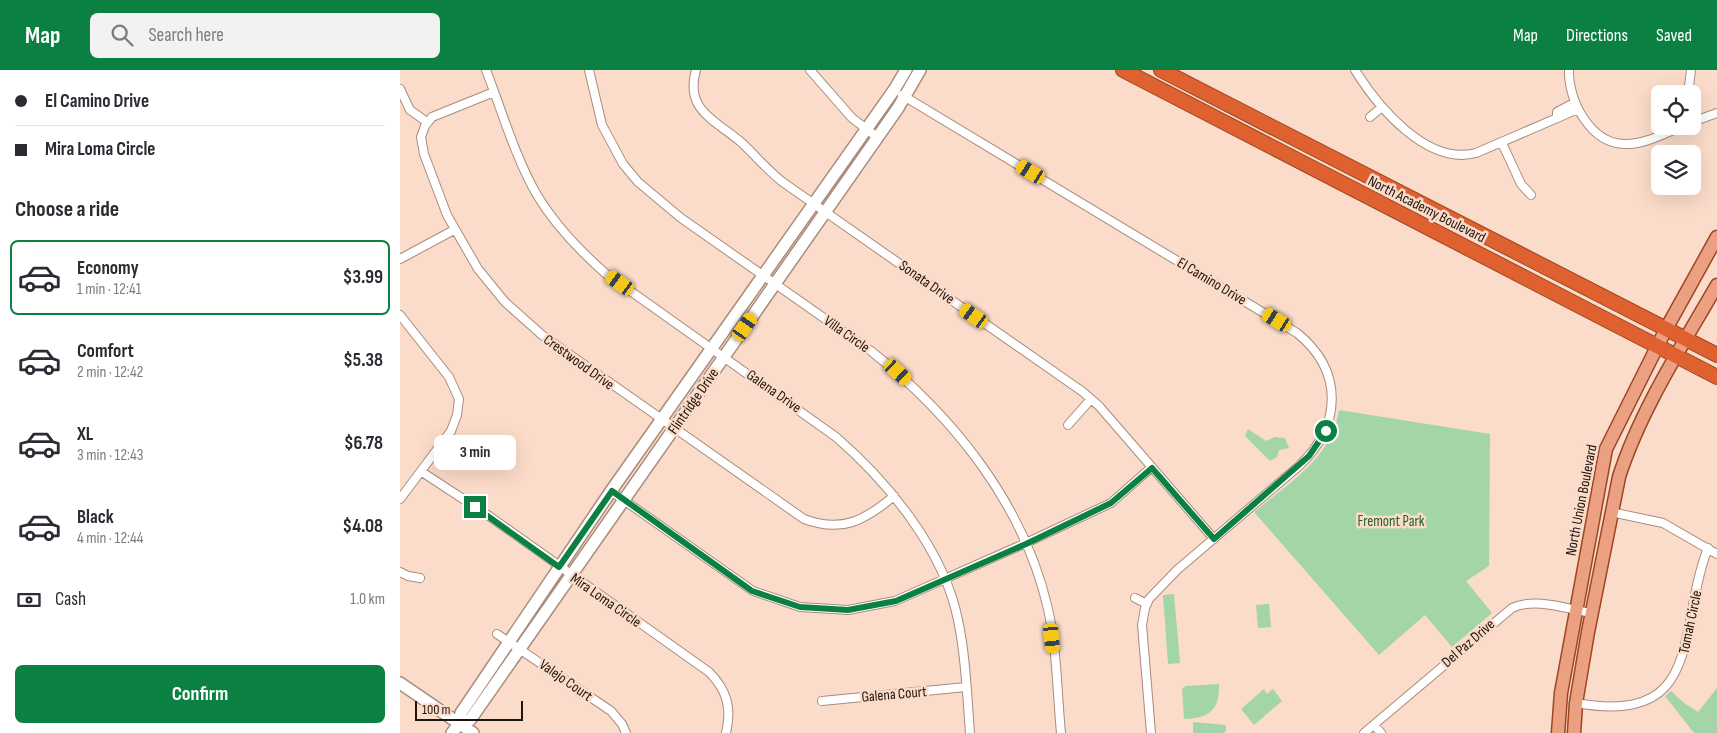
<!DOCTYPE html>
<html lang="en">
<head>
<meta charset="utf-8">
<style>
	body { margin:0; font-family:"Sofia Sans Condensed",sans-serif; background:#f2f2f3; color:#2b2b33; height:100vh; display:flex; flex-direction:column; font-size:19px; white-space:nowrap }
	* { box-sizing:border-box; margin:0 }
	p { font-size:16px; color:#7c7c81 }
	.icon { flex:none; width:28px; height:28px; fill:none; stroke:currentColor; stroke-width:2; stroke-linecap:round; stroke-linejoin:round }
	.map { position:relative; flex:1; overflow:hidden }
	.details { display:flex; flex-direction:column; background:#fff; width:400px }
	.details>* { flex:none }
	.top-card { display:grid; align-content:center; height:110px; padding:0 15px; background:#fff }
	.fabs { position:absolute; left:1251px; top:15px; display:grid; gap:10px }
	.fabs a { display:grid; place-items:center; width:50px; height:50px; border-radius:8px; background:#fff; box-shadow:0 5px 20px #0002; font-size:25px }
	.scale { position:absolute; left:15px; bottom:12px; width:108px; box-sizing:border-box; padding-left:5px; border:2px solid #1f140e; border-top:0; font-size:14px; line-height:18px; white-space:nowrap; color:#1f140e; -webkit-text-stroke:4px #fbdbc9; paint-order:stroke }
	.end { position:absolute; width:22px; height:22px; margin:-11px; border:6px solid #0b8043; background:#fff; box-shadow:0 0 0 2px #fff }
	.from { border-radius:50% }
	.bubble { position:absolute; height:35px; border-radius:8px; background:#fff; box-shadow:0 5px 20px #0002; font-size:16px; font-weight:700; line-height:35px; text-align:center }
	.car { position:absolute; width:15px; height:30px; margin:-15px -8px; border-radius:6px; box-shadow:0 0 4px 1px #0007; background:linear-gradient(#f5c518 24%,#345 0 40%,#f5c518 0 76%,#345 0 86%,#f5c518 0) }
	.top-card b { display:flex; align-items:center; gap:18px; height:48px; font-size:19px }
	.top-card b+b { border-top:1px solid #e1e1e2 }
	.top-card i { width:12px; height:12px; background:#2b2b33 }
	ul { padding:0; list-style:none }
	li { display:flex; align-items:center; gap:15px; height:75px; margin:0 10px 8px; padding:0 5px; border:2px solid transparent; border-radius:8px }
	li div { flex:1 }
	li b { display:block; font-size:19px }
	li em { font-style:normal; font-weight:700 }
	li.selected { border-color:#0b8043 }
	li>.icon { width:45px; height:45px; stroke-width:1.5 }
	h2 { padding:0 15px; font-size:22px; line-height:60px }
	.pay { display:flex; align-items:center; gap:12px; height:55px; padding:0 15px; font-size:19px }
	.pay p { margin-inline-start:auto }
	.cta { display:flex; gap:10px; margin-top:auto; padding:10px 15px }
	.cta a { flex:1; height:58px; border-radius:8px; background:#0b8043; color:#fff; font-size:20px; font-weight:700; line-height:58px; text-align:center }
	header { display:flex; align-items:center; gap:30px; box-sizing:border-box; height:70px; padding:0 25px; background:#0b8043; color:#fff }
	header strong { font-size:24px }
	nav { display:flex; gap:28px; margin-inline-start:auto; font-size:18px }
	.search { width:350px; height:45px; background:#f2f2f3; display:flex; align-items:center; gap:12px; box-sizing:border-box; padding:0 18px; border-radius:8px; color:#7c7c81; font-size:19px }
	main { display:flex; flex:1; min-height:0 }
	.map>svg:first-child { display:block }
</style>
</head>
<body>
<header>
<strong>Map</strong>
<div class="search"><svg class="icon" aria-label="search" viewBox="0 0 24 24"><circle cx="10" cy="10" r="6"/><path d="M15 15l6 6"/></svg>Search here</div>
<nav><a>Map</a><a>Directions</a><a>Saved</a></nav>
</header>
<main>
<section class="details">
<div class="top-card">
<b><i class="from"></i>El Camino Drive</b>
<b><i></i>Mira Loma Circle</b>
</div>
<h2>Choose a ride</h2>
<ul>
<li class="selected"><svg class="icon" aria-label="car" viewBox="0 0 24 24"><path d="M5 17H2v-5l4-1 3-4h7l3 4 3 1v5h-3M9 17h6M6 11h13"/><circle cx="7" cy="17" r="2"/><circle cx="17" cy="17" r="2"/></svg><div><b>Economy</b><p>1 min · 12:41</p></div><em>$3.99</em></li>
<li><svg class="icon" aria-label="car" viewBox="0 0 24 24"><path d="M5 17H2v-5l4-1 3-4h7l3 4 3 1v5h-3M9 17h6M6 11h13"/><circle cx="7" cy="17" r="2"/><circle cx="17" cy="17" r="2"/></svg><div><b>Comfort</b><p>2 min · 12:42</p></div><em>$5.38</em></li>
<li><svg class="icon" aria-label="car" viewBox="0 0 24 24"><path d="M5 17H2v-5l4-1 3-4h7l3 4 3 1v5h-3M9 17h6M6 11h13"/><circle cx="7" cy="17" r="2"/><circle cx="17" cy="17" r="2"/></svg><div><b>XL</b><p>3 min · 12:43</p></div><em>$6.78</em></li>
<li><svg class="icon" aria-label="car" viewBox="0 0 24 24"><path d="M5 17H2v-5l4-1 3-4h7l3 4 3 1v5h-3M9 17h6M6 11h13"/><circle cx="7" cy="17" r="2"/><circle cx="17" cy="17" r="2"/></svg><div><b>Black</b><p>4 min · 12:44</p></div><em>$4.08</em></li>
</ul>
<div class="pay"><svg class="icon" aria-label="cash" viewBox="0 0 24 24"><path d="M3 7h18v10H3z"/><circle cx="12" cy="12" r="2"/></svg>Cash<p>1.0 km</p></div>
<div class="cta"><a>Confirm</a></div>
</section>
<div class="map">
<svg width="1317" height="663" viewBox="0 0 1317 663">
	<rect width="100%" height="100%" fill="#fbdbc9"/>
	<path fill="#a3d5a9" d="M939,340L1090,364L1089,496L1066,511L1092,543L1052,577L1025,545L979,585L854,442C890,412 931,389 939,340Z
		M848,359L866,371L875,367L885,368L889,378L879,380L877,387L870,391L845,366Z
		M774,524L780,593L768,594L763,525Z
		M869,534L871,557L858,558L856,535Z
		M819,614C820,640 809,648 784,649L782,619L786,616Z
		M1317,618V663H1294L1265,626L1271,621L1284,633L1298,642Z
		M864,619L867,624L873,619L882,631L854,655L841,639Z
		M793,652L826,655V661L823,663H793Z"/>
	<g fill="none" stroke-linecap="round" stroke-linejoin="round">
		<defs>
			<path id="street" d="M86,0C102,41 115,87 137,125C155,155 179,180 205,203L436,367C488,412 544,480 558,550C566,587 567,626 570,663
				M189,0L202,55L223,94L238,112L281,148L471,281C553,346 624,434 648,539C657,579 657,622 661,663
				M296,0C284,41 317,51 342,73C356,86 368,101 384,113L683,322L699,336L814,469
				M410,0L452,48L477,67
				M955,0C978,37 1027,96 1076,83L1178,39
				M1169,0C1168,30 1190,73 1224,74C1244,75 1265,63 1283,56
				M0,19L10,40L27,52
				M94,22L32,47L25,56L21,67L24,84L47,145L78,199L105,232L142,265L404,449C442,463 464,451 494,426
				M1288,24L1291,0
				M502,25L897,263C945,302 941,356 899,396L777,500L749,529L745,538L742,555L751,663
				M970,47L982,37
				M1157,47V42L1174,33
				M1292,52L1317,43
				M1102,73L1121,114L1131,125
				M0,189L54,160
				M0,245L49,307L59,329L57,345L51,361L0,429
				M668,355L691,329
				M22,402L89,446L309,602C327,620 332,638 326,663
				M211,421L353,521L400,537L448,540L495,531L626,473L711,433L752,397
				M1211,442L1263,453L1317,484
				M0,502L8,506L20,508
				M735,528L747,534
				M97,564L211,641L222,654L226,663
				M422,631L566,617
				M1176,633C1306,656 1276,559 1308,478
				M974,655L981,663
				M964,663L1112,538C1135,527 1167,539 1191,543"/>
			<path id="secondary" d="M0,613L73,663
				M59,654L70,650L498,38L520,0
				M52,663L59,654L61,643L211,421L494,20L506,0"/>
			<path id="primary" d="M1158,663L1161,623L1206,379L1266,259L1317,167
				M1174,663L1176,633L1188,562L1219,407C1240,341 1282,276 1317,215"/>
			<path id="highway" d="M723,0L1317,307
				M761,0L1317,285"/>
		</defs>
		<use href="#street" stroke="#aa8c7c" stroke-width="10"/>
		<use href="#secondary" stroke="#aa8c7c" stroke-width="14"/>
		<use href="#primary" stroke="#9c4623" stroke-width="15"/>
		<use href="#highway" stroke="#9c4623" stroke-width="16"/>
		<use href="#street" stroke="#fff" stroke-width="8"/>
		<use href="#secondary" stroke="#fff" stroke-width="11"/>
		<use href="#primary" stroke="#eca082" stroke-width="12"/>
		<use href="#highway" stroke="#df612f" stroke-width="14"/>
	</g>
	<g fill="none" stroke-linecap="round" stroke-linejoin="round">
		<path stroke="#0b8043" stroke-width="6" d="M75,437L159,497L212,421L352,521L400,537L448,540L496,531L626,474L711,433L752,398L814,469L909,386L926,361"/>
	</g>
	<g text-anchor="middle" stroke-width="5" stroke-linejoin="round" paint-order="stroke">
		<g font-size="15" fill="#1f140e" stroke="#fbdbc9">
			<text transform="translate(1027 139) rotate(27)" y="5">North Academy Boulevard</text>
			<text transform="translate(812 211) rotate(31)" y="5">El Camino Drive</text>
			<text transform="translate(527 212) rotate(35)" y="5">Sonata Drive</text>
			<text transform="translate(447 264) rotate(35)" y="5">Villa Circle</text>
			<text transform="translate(179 292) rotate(36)" y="5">Crestwood Drive</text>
			<text transform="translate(374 321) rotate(35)" y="5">Galena Drive</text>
			<text transform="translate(293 331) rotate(-55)" y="5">Flintridge Drive</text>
			<text transform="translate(1181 430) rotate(-79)" y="5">North Union Boulevard</text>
			<text transform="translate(206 530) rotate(35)" y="5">Mira Loma Circle</text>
			<text transform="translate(1290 552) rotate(-78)" y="5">Tomah Circle</text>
			<text transform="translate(1068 573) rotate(-41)" y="5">Del Paz Drive</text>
			<text transform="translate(166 610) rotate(35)" y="5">Valejo Court</text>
			<text transform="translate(494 624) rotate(-5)" y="5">Galena Court</text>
		</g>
		<g font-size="15" fill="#1d622e" stroke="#fbdbc9">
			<text x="991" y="456">Fremont Park</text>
		</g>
	</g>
</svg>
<div class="fabs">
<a><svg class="icon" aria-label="locate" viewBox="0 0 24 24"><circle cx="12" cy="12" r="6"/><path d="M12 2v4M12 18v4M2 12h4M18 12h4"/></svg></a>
<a><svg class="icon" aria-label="layers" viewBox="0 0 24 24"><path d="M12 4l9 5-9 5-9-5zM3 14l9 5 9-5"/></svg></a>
</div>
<div class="scale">100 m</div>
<i class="end from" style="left:926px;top:361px"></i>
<i class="end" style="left:75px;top:437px"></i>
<div class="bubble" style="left:34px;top:365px;width:82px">3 min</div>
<i class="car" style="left:631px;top:102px;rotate:301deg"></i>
<i class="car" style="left:220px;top:213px;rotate:305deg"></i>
<i class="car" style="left:574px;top:246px;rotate:305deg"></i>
<i class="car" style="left:877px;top:250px;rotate:301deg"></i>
<i class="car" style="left:345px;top:257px;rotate:35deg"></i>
<i class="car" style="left:498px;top:302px;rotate:132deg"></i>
<i class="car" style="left:652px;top:568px;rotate:174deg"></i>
</div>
</main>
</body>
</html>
